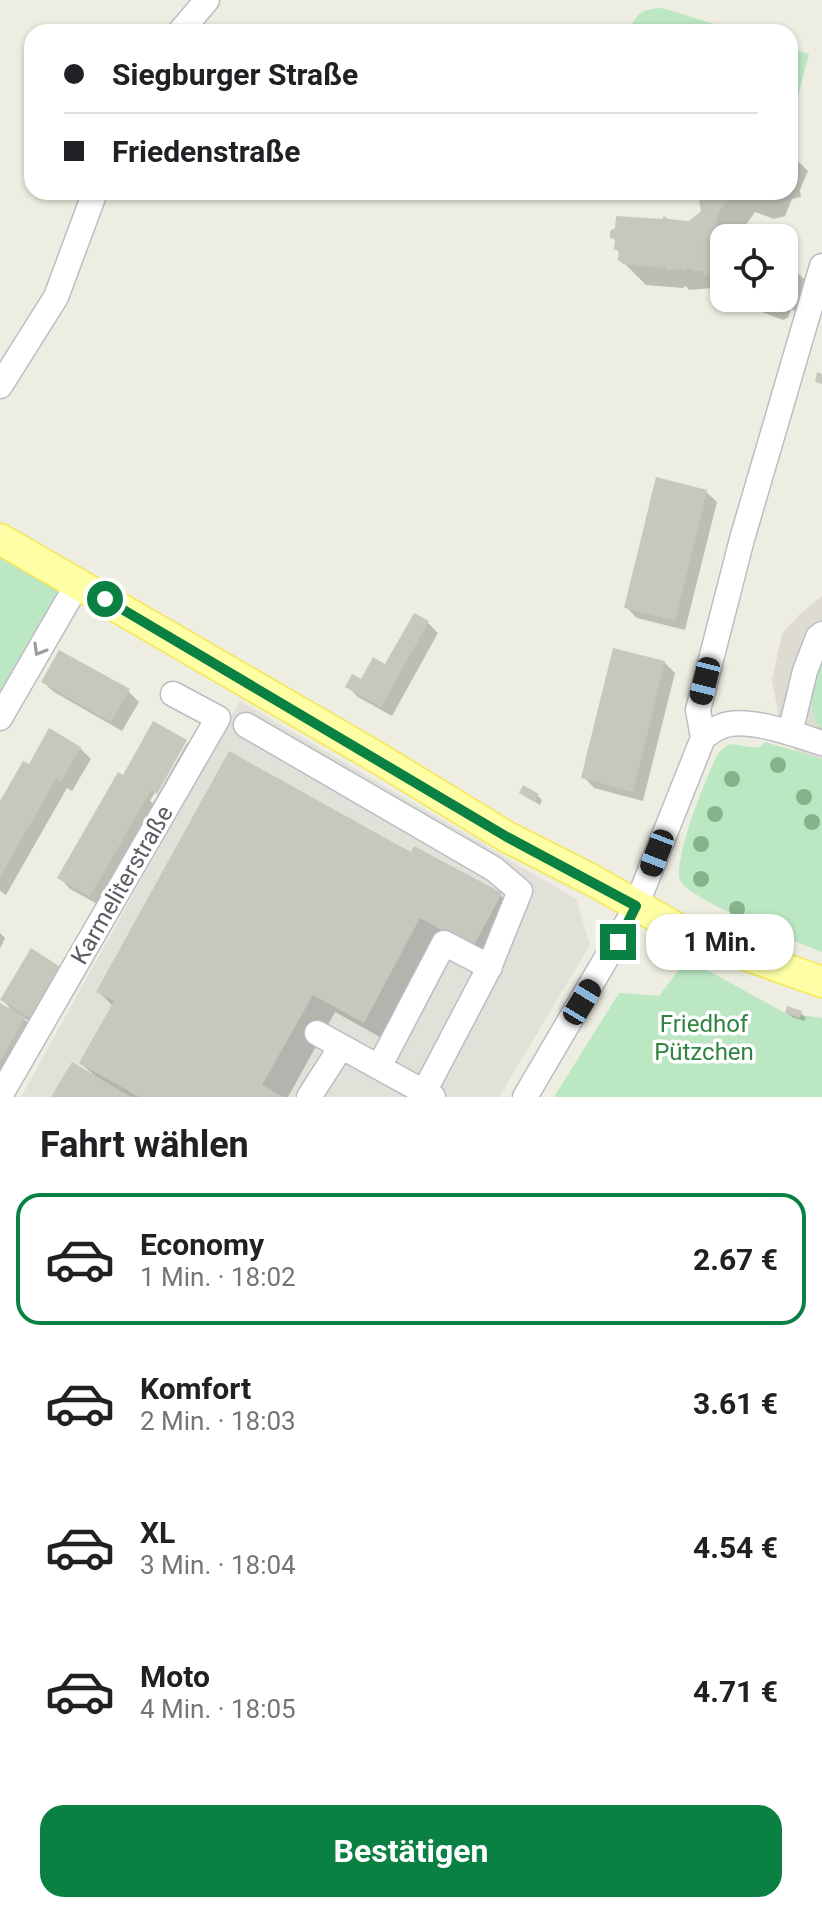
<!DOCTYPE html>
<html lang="de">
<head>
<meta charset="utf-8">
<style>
	body { margin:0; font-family:Roboto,sans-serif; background:#f6f6f6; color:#202124; height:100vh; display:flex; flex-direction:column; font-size:30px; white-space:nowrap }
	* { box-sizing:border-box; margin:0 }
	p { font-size:26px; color:#757577 }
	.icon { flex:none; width:44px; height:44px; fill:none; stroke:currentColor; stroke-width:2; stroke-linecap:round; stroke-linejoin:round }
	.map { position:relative; height:1097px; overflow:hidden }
	.drawer { display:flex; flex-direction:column; background:#fff; flex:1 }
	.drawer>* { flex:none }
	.guide { position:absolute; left:24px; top:24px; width:774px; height:176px; border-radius:24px; box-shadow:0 2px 6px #0004; display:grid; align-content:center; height:176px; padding:0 40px; background:#fff }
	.buttons { position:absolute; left:710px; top:224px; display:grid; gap:16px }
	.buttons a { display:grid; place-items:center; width:88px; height:88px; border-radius:16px; background:#fff; box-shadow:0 2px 6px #0004; font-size:40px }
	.end { position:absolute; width:36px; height:36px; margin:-18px; border:10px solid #0b8043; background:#fff; box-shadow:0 0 0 4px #fff }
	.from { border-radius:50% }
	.bubble { position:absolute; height:56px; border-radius:24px; background:#fff; box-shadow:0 2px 6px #0004; font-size:26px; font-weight:700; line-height:56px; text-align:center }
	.car { position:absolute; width:24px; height:48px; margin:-24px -12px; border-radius:10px; box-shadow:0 0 6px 2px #0007; background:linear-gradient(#222 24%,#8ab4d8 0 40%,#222 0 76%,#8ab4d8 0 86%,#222 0) }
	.guide b { display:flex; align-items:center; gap:28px; height:76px; font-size:30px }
	.guide b+b { border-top:2px solid #e0e0e0 }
	.guide i { width:20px; height:20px; background:#202124 }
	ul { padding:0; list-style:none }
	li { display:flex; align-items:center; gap:24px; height:132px; margin:0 16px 12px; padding:0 24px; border:4px solid transparent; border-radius:24px }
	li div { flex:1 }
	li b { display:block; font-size:30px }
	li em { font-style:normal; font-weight:700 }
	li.selected { border-color:#0b8043 }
	li>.icon { width:72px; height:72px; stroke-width:1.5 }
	h2 { padding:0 40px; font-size:36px; line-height:96px }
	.action { display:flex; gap:16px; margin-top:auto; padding:16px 40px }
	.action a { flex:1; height:92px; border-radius:24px; background:#0b8043; color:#fff; font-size:32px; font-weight:700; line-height:92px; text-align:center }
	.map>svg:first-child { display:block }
</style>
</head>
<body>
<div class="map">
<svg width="822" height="1097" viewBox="0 0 822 1097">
	<rect width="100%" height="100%" fill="#eeede1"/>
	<path fill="#e1e0d9" d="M240,701L576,899L590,945L499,1097H21Z"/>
	<path fill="#dedcd0" d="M822,596V759L795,751L780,723L772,680L782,634L799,615Z"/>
	<path fill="#bce7c3" d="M662,8L740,32H630C634,13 644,9 662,8Z
		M790,48L809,54L790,127Z
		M0,555L63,594L0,695Z
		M822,660V731C804,708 815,685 822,660Z
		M765,742L822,759V952C799,943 687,899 680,880C673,860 707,773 719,752L730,744L759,748Z
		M687,959L785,1013L799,1018L801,1015L822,1018V1097H554L619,993L659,996Z"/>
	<path fill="#0003" d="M790,153L808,171L800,190L801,197L792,199L785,216L774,219L755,212L737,238H724V294L713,288L689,290L686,286L683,288L646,285L620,259L621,254L616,249L617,242L612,237L690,223L703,212L709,192H790Z
		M784,261L809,283L796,311L791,309L788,318L783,320L762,312L738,298H784Z
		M706,492L717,502L685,630L637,618L626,607Z
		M428,623L438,633L392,716L358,697L347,686L386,667Z
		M664,662L675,673L643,801L594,788L584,777Z
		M43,682L128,691L139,702L122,731L54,692Z
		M183,742L150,801L153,803L187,743L196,752L101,906L70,889L60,878L124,777Z
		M80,748L91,759L72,791L67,788L6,895L0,891V805L30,766Z
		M521,793L538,796L542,800L540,805Z
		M395,845L500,895L516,911L489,962L436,933L380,1037L335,1012L288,1097H54L96,1077L81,1063L113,1006L99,992Z
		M0,933L5,938L0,949Z
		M31,951L43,1028L23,1018L34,1029L0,1090V1005L13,1011L2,1000Z
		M787,1013H801L806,1018L804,1021L792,1017Z"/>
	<path fill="#c8c7be" d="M706,192H765L764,195L751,199L734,192L717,215L716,226L740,238H724V282L721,283L719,279L709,275L704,276L702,271H693L692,268L684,271L681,268L667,270L664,266L661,268L623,264L618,260L619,250H614L615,239L610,238V231L615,228L616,216L662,219L664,216L668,219L689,221L701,211L699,201L707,196Z
		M817,372L822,374V384L815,382Z
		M656,477L707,490L675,621L624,608Z
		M414,613L429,621L381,707L345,687L352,674L361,679L373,657L385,664Z
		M613,648L665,661L633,792L581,778Z
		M59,650L130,689L111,722L41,682Z
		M153,721L187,740L157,794L151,790L90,897L57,878L118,772L123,775Z
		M49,728L81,747L61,782L56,779L0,877V801L23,761L29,764Z
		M229,751L396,844L411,852L414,846L502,893L473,947L420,918L364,1023L313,995L262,1085L283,1097H139L79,1063L114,1001L96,992Z
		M523,785L539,794L534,802L519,793Z
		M31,948L62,968L32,1019L0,1000Z
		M0,1003L25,1017L0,1062Z
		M787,1006L802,1011L800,1018L785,1013Z
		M72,1062L131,1097H51Z"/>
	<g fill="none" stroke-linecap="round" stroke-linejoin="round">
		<defs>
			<path id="minor" d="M180,32L207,0
				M0,386L56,297L95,192
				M0,718L78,583
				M246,725L494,869L520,891L488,970L424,1092
				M790,733L805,671L818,637L822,634
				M703,738L698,710L742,539L822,266
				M317,1033L433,1097
				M379,1067L444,943L490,967
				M0,1096L218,718L173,694
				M309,1097L341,1047
				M525,1097L634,911L703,738C708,734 714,729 720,727C744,715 797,735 822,743"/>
			<path id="major" d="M0,539L378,758L507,837L592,880L687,934L822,982"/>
		</defs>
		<use href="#minor" stroke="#bcbdc4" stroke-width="27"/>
		<use href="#major" stroke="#f7e650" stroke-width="33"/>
		<use href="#minor" stroke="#fff" stroke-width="24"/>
		<use href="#major" stroke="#feffa5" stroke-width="30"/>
	</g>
	<g fill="#86b38a">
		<circle cx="778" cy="765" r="8"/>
		<circle cx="732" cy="779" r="8"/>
		<circle cx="804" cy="797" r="8"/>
		<circle cx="715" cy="814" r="8"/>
		<circle cx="812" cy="822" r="8"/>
		<circle cx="701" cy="844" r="8"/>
		<circle cx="701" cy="879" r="8"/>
		<circle cx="737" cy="909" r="8"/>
		<circle cx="775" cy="930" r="8"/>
	</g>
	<defs><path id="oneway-chevron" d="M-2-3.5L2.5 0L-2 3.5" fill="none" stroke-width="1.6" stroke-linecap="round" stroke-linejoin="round" transform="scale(2)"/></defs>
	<use stroke="#9c9da1" href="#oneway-chevron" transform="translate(39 650) rotate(120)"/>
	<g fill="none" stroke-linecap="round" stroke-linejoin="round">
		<path stroke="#0b8043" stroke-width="10" d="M105,599L507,837L636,906L618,942"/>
	</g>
	<g text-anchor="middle" stroke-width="7" stroke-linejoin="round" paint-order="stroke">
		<g font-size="24" fill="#5a5c63" stroke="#fff">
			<text transform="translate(122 885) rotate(-60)" y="8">Karmeliterstraße</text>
		</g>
		<g font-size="24" fill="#308442" stroke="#fff">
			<text x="704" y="1032">Friedhof<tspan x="704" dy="28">Pützchen</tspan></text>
		</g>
	</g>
</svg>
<div class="buttons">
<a><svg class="icon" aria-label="locate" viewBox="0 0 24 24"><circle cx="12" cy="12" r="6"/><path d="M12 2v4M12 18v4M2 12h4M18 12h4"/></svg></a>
</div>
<i class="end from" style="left:105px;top:599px"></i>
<i class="end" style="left:618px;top:942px"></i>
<div class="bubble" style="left:646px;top:914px;width:148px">1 Min.</div>
<i class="car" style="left:705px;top:681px;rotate:194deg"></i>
<i class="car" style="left:657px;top:853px;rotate:201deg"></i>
<i class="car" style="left:582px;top:1002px;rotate:31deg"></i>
<div class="guide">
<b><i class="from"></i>Siegburger Straße</b>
<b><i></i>Friedenstraße</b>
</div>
</div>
<section class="drawer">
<h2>Fahrt wählen</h2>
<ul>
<li class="selected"><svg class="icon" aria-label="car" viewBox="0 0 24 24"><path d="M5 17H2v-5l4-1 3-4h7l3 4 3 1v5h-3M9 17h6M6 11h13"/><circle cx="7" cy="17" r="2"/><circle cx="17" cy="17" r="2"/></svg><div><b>Economy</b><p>1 Min. · 18:02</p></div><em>2.67 €</em></li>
<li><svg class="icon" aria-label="car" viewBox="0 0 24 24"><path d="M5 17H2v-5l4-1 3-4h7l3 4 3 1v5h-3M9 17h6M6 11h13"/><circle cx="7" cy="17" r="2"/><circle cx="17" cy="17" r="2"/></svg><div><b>Komfort</b><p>2 Min. · 18:03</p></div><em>3.61 €</em></li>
<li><svg class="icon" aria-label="car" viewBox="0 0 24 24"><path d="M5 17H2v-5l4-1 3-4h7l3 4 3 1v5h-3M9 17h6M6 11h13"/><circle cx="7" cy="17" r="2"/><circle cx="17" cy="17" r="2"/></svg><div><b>XL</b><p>3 Min. · 18:04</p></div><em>4.54 €</em></li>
<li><svg class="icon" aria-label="car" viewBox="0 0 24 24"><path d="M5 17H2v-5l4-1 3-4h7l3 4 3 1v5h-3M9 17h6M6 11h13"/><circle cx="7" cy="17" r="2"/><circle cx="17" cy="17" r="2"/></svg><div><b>Moto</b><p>4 Min. · 18:05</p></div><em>4.71 €</em></li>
</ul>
<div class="action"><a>Bestätigen</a></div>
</section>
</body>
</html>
